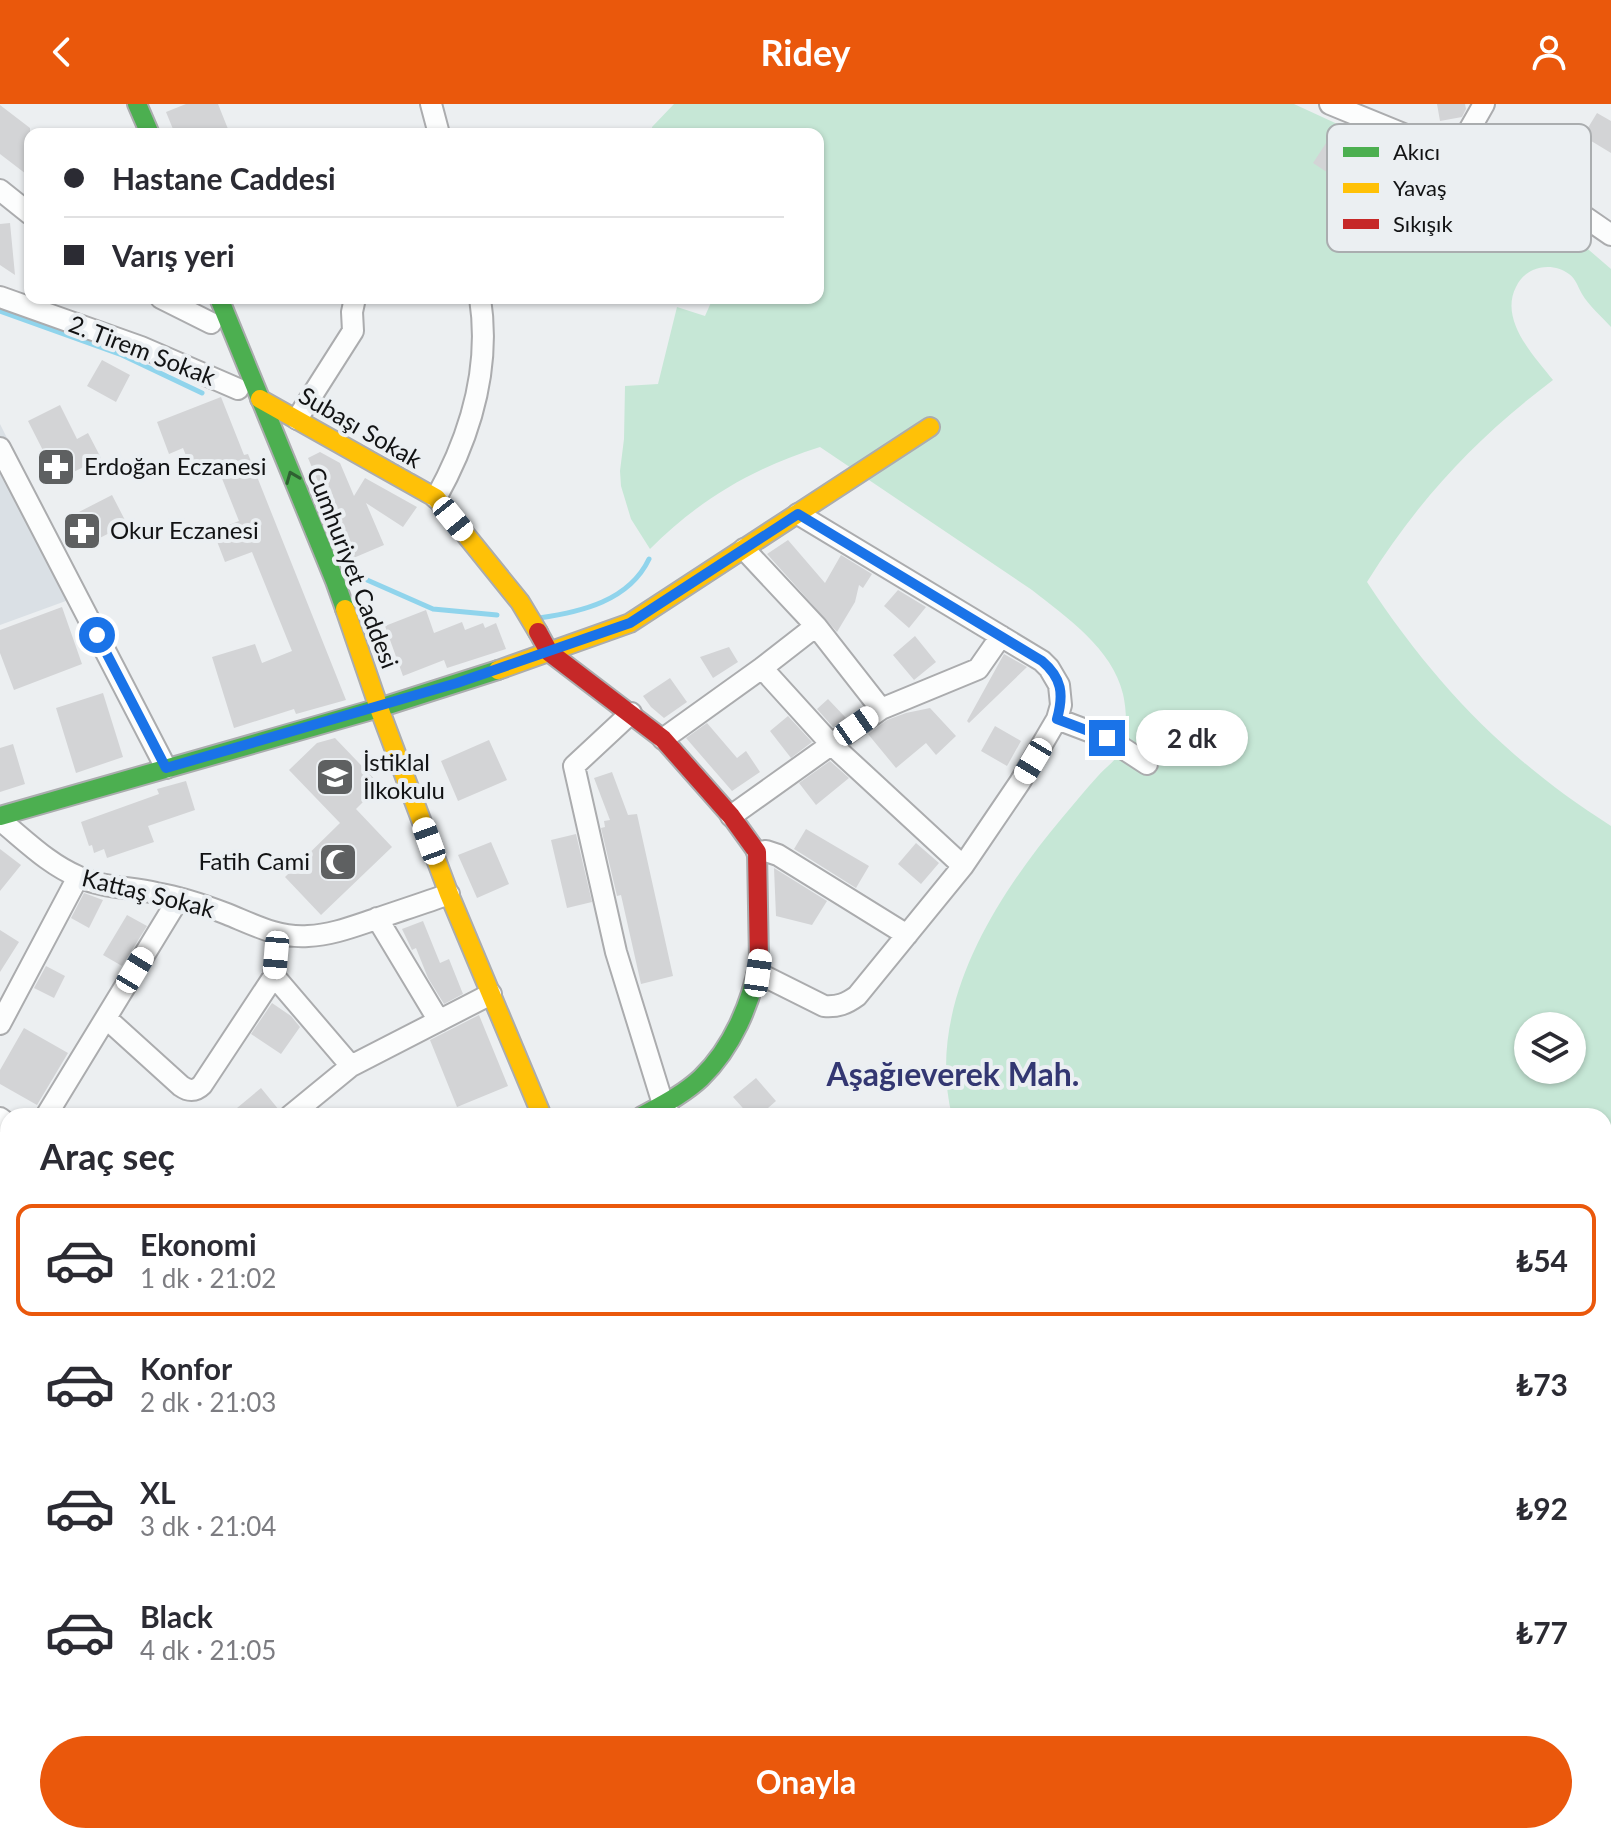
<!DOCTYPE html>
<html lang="tr">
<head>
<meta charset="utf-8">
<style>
	body { margin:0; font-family:Lato,sans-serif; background:#f7f7f7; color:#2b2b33; height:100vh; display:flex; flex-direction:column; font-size:30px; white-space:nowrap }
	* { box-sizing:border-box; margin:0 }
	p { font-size:26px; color:#7c7c81 }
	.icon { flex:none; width:44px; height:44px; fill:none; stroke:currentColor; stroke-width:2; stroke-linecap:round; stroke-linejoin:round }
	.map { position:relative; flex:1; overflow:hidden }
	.sheet { position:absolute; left:0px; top:1004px; width:1612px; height:736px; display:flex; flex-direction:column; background:#fff; border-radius:24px 24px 0 0; box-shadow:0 2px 6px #0004 }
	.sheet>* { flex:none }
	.banner { position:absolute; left:24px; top:24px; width:800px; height:176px; border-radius:16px; box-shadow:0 2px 6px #0004; display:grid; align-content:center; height:176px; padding:0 40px; background:#fff }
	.fabs { position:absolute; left:1514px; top:908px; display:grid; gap:16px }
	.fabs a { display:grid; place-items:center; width:72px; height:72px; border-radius:50%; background:#fff; box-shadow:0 2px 6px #0004; font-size:40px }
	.end { position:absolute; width:36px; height:36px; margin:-18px; border:10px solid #1a73e8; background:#fff; box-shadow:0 0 0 4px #fff }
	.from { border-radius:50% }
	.bubble { position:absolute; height:56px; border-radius:28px; background:#fff; box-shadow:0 2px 6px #0004; font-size:26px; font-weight:700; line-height:56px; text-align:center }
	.car { position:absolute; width:24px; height:48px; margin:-24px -12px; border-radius:10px; box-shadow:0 0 6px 2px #0007; background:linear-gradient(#fff 24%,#345 0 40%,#fff 0 76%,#345 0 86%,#fff 0) }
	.banner b { display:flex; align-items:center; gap:28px; height:76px; font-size:30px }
	.banner b+b { border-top:2px solid #e1e1e2 }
	.banner i { width:20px; height:20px; background:#2b2b33 }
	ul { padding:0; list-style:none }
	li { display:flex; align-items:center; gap:24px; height:112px; margin:0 16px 12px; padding:0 24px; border:4px solid transparent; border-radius:16px }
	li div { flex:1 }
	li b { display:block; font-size:30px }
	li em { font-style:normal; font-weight:700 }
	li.current { border-color:#ea580c }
	li>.icon { width:72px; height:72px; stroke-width:1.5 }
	h2 { padding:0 40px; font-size:36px; line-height:96px }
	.action { display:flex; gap:16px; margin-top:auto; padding:16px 40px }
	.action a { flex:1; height:92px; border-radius:48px; background:#ea580c; color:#fff; font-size:32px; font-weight:700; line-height:92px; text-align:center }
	header { display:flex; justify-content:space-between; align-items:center; height:104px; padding:0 40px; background:#ea580c; color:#fff; font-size:36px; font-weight:700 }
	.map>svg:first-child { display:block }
</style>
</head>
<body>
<header><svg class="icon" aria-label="back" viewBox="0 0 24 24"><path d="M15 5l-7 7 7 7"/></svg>Ridey<svg class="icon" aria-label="person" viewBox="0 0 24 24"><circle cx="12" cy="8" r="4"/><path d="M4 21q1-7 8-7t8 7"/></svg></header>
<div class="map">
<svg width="1611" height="1740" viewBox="0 0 1611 1740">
	<rect width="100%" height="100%" fill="#eceff1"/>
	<path fill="#dae0e5" d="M0,320L85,490L0,521Z"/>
	<path fill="#c6e7d6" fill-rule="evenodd" d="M674,0H1294L1500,95L1538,111L1575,134L1611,165V223C1602,213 1589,202 1582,190C1578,183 1576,175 1569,170C1559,162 1544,161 1533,166C1525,170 1520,175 1516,183C1499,216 1534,252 1553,276C1475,335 1419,395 1367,478C1434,580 1508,657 1611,722V1740H1029L1028,1732H1604V1012H952C925,903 995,794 1062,714C1074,700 1085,686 1098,672C1104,665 1114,658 1119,650C1128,634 1127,607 1123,590C1112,544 1067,514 1032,486L820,343C753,364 700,395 650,445L631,415L621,382L620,367L624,335L625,282L658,280L677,203L705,212L713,194H818V30H653L652,23ZM1528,922H1572V966H1528Z"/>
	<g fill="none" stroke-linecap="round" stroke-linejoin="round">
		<path stroke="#90d4ec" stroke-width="5" d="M0,207L122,251L202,289
			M358,472L433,505L497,511
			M539,514C581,508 629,497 649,455"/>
	</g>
	<path fill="#d3d4d6" d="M186,0H218L230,30H175L166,8Z
		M1437,0H1465L1466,5L1462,13L1440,17Z
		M0,1L30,24V73L0,50Z
		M1597,9L1611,17V49L1583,32Z
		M1328,36L1363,58L1348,82L1313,59Z
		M10,119L15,171L0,161V120Z
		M102,256L130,271L116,298L87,282Z
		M221,293L244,351L248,350L346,596L296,610L294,605L234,624L212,553L255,540L262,559L292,547L252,448L225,458L213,427L239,417L217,362L194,372L183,344L169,350L157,318Z
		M60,301L77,335L88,329L101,354L58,376L28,317Z
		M320,348L340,359L354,392L365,374L417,403L403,423L366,399L384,441L351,455L308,354Z
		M112,391L127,420L90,439L75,410Z
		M788,436L825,479L841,451L872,470L863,484L859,481L855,498L837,528L767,450Z
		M898,486L926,503L909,524L884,502Z
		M62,503L82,560L14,586L0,549V526Z
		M426,506L434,529L462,518L465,526L483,519L485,524L496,519L506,545L447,564L444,556L403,572L385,522Z
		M915,532L936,558L914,576L893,551Z
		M729,543L738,558L713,574L700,553Z
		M1004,550L1027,563L969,619L967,617Z
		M670,574L687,598L664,614L651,603L643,592Z
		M103,589L123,653L76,669L56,604Z
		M828,595L846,614L833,623L817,605Z
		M930,604L956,632L936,651L926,639L896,664L868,630L887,616L906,609Z
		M788,612L812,638L791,654L770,627Z
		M707,619L737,654L746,647L760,668L732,687L686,634Z
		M995,622L1021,637L1007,662L981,647Z
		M335,634L380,681L356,705L392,743L321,811L285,773L340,719L289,666L317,639Z
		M489,636L507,676L458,697L441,657Z
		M13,640L25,680L0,688V644Z
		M830,657L849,674L816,701L799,679Z
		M612,668L628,711L637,710L673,872L641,880L621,791L617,792L601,724L605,723L604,717L610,716L594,674Z
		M186,677L195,706L148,722L154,738L107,754L104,745L94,749L92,741L89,742L81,718L159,690L157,685Z
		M806,725L869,762L856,784L794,745Z
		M576,730L592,798L567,804L551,736Z
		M491,738L509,780L477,794L458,751Z
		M916,739L939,759L921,780L898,760Z
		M0,745L21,761L0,787Z
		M774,764L827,797L812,821L776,812Z
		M84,789L103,796L89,824L71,814Z
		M127,811L147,822L122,862L103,851Z
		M423,817L440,859L449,855L463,890L444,900L428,874L416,844L412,846L402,825Z
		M0,826L19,838L0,868Z
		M46,862L65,872L54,894L34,884Z
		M272,899L291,912L300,923L281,950L251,930Z
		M479,911L508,982L457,1003L430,936Z
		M24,924L68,949L37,1001L0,980V966Z
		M756,974L776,997L759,1012H750L733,993Z
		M261,984L279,1006L277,1012H243L237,1004Z"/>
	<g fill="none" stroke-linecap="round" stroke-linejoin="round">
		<defs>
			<path id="street" d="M431,0L439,30
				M1330,0L1538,85L1566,100L1611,131
				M1455,51L1484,0
				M0,86L30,110
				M0,193L141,243L238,285
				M161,194L211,219
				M297,315L353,227L352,208L355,194
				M0,344L166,664
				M436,394C470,333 491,265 480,194
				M744,445L816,522L881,605
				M762,564L831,640L963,762
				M631,609L574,662L616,848L663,1000L671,1012
				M1057,615L1107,634L1147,660
				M663,635L762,564L816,522
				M731,712L881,605L978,565L1001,532
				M0,716C25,736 48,760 79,773C103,784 131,783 156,789C180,793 204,801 227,810C254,821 278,834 308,832C331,831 352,823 373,816C399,807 424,799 449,790
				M757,748L766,747L778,751L907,831
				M377,814L439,917
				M758,869L824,902C838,903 846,900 857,892L963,762L1020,678L1057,615L1061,601L1059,581L1049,564L1042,557L798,410
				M274,872L351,962
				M106,914L181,982C188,987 195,988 202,981L274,872L278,830
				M0,920L78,773
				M46,1012L179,794
				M290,1012L351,962L491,890
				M0,1014L8,1020
				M0,1102L8,1085
				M0,1294L8,1284
				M0,1452L8,1458
				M203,1732L216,1740
				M486,1732L493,1740
				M654,1732L660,1740
				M139,1740L152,1732"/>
			<path id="fast" d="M137,0L150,30
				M219,194L335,477L345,505
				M0,712L379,604L498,566
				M642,1012C662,1001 684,990 701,974C732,944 751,900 759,857"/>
			<path id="slow" d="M260,295L436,394L520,498L538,528
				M345,505L379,604L449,790L542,1012
				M498,566L630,519L930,323
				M893,1732L897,1740"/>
			<path id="jam" d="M538,528L549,548L663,635L731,712L757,748L759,857
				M827,1732L828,1740"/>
		</defs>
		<use href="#street" stroke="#abacae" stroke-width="24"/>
		<use href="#fast" stroke="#abacae" stroke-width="22"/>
		<use href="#slow" stroke="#abacae" stroke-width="22"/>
		<use href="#jam" stroke="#abacae" stroke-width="22"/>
		<use href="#street" stroke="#fcfdfd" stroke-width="20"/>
		<use href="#fast" stroke="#4caf50" stroke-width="18"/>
		<use href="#slow" stroke="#ffc107" stroke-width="18"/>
		<use href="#jam" stroke="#c62828" stroke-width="18"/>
	</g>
	<defs><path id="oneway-chevron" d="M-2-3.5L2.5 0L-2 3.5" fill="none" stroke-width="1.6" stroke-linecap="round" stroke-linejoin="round" transform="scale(2)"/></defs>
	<use stroke="#2f6132" href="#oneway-chevron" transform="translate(292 373) rotate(-112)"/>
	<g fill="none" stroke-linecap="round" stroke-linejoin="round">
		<path stroke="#1a73e8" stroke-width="10" d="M97,531L166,664L457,579L630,519L798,410L1042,557C1062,574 1064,590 1057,615L1107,634"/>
	</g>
	<defs>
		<symbol id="pharmacy-square" viewBox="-11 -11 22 22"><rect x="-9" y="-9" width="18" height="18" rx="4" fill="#5e6061" stroke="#ebeff2"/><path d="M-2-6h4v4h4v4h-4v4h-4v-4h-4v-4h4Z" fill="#fff"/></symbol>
		<symbol id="school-square" viewBox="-11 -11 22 22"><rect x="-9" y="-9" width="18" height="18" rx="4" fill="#5e6061" stroke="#ebeff2"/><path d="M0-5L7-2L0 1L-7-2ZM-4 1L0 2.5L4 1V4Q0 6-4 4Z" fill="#fff"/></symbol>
		<symbol id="mosque-square" viewBox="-11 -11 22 22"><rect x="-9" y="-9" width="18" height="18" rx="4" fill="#5e6061" stroke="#ebeff2"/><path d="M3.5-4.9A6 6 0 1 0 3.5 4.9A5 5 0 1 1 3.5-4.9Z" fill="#fff"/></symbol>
	</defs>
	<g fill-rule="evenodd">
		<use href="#pharmacy-square" x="34" y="341" width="44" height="44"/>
		<use href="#pharmacy-square" x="60" y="405" width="44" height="44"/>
		<use href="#school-square" x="313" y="651" width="44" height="44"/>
		<use href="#mosque-square" x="316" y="736" width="44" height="44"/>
	</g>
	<g text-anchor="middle" stroke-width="8" stroke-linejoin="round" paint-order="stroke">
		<g font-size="24" fill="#121314" stroke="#ebeff2">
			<text transform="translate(142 247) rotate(21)" y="8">2. Tirem Sokak</text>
			<text transform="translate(360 324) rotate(30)" y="8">Subaşı Sokak</text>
			<text transform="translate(352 464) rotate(69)" y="8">Cumhuriyet Caddesi</text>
			<text transform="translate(148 790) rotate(14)" y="8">Kattaş Sokak</text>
		</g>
		<g font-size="24" fill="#121314" stroke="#ebeff2" text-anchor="start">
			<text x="84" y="371">Erdoğan Eczanesi</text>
			<text x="110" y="435">Okur Eczanesi</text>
			<text x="363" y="667">İstiklal<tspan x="363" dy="28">İlkokulu</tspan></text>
			<text x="310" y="766" text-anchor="end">Fatih Cami</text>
		</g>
		<g font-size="32" font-weight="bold" fill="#333772" stroke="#ebeff2">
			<text x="953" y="982">Aşağıeverek Mah.</text>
		</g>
	</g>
	<rect x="1327" y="20" width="264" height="128" rx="12" fill="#ebeff2" stroke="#aaadaf" stroke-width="2"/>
	<rect x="1343" y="43" width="36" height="10" fill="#4caf50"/>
	<rect x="1343" y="79" width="36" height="10" fill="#ffc107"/>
	<rect x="1343" y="115" width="36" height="10" fill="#c62828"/>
	<g font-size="22" fill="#121314">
		<text x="1393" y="56">Akıcı</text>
		<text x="1393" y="92">Yavaş</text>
		<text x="1393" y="128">Sıkışık</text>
	</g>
</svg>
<div class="fabs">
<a><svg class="icon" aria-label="layers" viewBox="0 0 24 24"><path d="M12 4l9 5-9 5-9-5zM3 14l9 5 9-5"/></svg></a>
</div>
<i class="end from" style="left:97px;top:531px"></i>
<i class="end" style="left:1107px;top:634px"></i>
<div class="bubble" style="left:1136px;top:606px;width:112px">2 dk</div>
<i class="car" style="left:453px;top:415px;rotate:141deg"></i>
<i class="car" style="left:856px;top:622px;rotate:55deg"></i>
<i class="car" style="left:1033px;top:657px;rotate:211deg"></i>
<i class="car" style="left:429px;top:737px;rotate:340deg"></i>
<i class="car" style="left:276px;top:851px;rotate:185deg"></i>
<i class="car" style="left:135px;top:866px;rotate:31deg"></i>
<i class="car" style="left:758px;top:869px;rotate:8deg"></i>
<div class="banner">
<b><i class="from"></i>Hastane Caddesi</b>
<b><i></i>Varış yeri</b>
</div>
<section class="sheet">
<h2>Araç seç</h2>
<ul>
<li class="current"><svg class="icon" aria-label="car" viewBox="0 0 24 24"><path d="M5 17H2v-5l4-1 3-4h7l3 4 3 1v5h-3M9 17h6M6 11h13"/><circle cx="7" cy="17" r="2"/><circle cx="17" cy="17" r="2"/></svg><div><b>Ekonomi</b><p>1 dk · 21:02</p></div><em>₺54</em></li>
<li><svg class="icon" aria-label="car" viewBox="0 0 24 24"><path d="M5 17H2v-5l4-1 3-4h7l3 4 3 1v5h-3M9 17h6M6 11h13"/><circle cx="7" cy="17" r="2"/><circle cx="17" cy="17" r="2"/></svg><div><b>Konfor</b><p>2 dk · 21:03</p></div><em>₺73</em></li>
<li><svg class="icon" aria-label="car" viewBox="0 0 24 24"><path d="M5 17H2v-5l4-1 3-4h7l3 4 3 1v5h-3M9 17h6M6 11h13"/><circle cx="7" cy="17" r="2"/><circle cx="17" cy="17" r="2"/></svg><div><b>XL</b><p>3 dk · 21:04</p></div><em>₺92</em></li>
<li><svg class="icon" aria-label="car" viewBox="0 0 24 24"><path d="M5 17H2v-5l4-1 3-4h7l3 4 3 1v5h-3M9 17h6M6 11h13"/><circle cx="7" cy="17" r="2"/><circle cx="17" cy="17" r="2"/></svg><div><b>Black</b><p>4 dk · 21:05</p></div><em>₺77</em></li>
</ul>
<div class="action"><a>Onayla</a></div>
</section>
</div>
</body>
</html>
